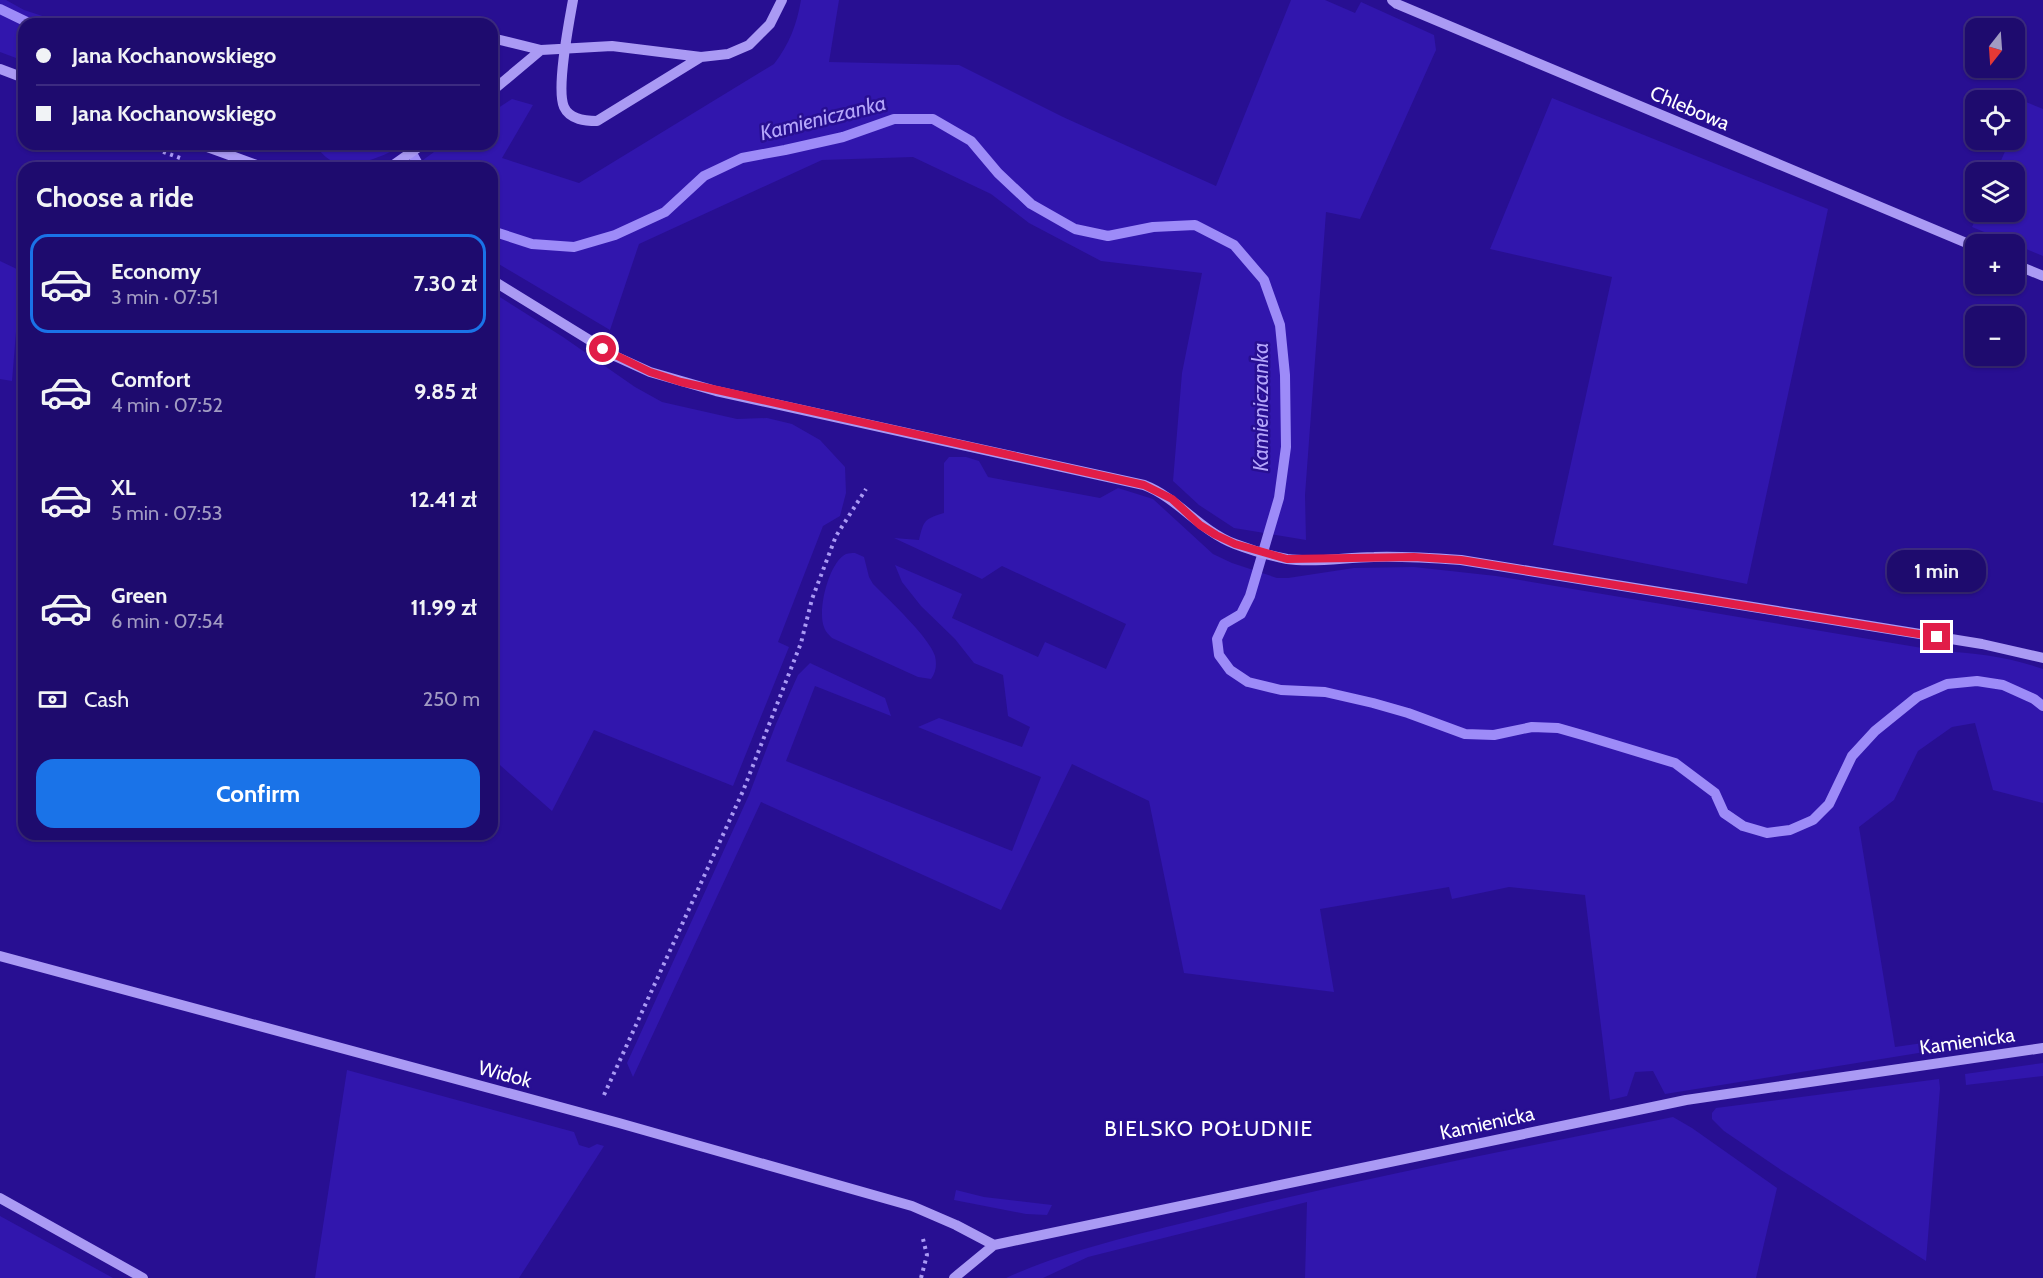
<!DOCTYPE html>
<html lang="en">
<head>
<meta charset="utf-8">
<style>
	body { margin:0; font-family:Cabin,sans-serif; background:#2b1976; color:#f1f3f6; height:100vh; display:flex; flex-direction:column; font-size:22px; white-space:nowrap }
	* { box-sizing:border-box; margin:0 }
	p { font-size:20px; color:#a19bc2 }
	.icon { flex:none; width:33px; height:33px; fill:none; stroke:currentColor; stroke-width:2; stroke-linecap:round; stroke-linejoin:round }
	.map { position:relative; flex:1; overflow:hidden }
	.drawer { position:absolute; left:18px; top:162px; width:480px; height:678px; display:flex; flex-direction:column; background:#1e0b6e; border-radius:18px; box-shadow:0 2px 4px #0004,0 0 0 2px #3c2b81 }
	.drawer>* { flex:none }
	.hud { position:absolute; left:18px; top:18px; width:480px; height:132px; border-radius:18px; box-shadow:0 2px 4px #0004,0 0 0 2px #3c2b81; display:grid; align-content:center; height:132px; padding:0 18px; background:#1e0b6e }
	.needle { width:39px; rotate:197deg }
	.controls { position:absolute; left:1965px; top:18px; display:grid; gap:12px }
	.controls a { display:grid; place-items:center; width:60px; height:60px; border-radius:12px; background:#1e0b6e; box-shadow:0 2px 4px #0004,0 0 0 2px #3c2b81; font-size:30px }
	.end { position:absolute; width:27px; height:27px; margin:-14px; border:8px solid #e11d48; background:#fff; box-shadow:0 0 0 3px #fff }
	.from { border-radius:50% }
	.bubble { position:absolute; height:42px; border-radius:18px; background:#1e0b6e; box-shadow:0 2px 4px #0004,0 0 0 2px #3c2b81; font-size:20px; font-weight:700; line-height:42px; text-align:center }
	.hud b { display:flex; align-items:center; gap:21px; height:57px; font-size:22px }
	.hud b+b { border-top:2px solid #3c2b81 }
	.hud i { width:15px; height:15px; background:#f1f3f6 }
	ul { padding:0; list-style:none }
	li { display:flex; align-items:center; gap:18px; height:99px; margin:0 12px 9px; padding:0 6px; border:3px solid transparent; border-radius:18px }
	li div { flex:1 }
	li b { display:block; font-size:22px }
	li em { font-style:normal; font-weight:700 }
	li.selected { border-color:#1a73e8 }
	li>.icon { width:54px; height:54px; stroke-width:1.5 }
	h2 { padding:0 18px; font-size:27px; line-height:72px }
	.pay { display:flex; align-items:center; gap:15px; height:66px; padding:0 18px; font-size:22px }
	.pay p { margin-inline-start:auto }
	.cta { display:flex; gap:12px; margin-top:auto; padding:12px 18px }
	.cta a { flex:1; height:69px; border-radius:18px; background:#1a73e8; color:#fff; font-size:24px; font-weight:700; line-height:69px; text-align:center }
	.map>svg:first-child { display:block }
</style>
</head>
<body>
<div class="map">
<svg width="2043" height="1278" viewBox="0 0 2043 1278">
	<rect width="100%" height="100%" fill="#280f92"/>
	<path fill="#3116ad" d="M0,0H6L24,10L67,24H24V61L0,52Z
		M801,0H839L829,62L959,65L1063,117L1216,186L1291,0H1325L1355,13L1361,2L1434,35L1436,50L1360,219L1326,212L1305,495L1306,540L1234,528L1199,505L1173,481L1182,373L1202,273L1101,261L1029,223L991,194L913,157L822,160L639,244L610,330L492,260V168H412L445,144H492V112L512,99L533,105L502,158L579,183L774,64C789,45 797,24 801,0Z
		M1552,98L1828,209L1747,584L1553,545L1612,277L1490,249Z
		M2026,102L2043,109V256L1972,227L1979,212H2014V172H1996L2010,140H2014L2015,128Z
		M314,144H404C390,154 358,167 341,164C329,162 321,153 314,144Z
		M0,261L21,271L12,381L0,379Z
		M492,292L563,337L635,387L662,402L737,419L767,418L792,424L820,440L845,467L846,493L840,516L823,526L778,642L789,647L733,786L594,730L552,811L492,758Z
		M949,457H966L979,461L988,477L1100,498L1118,488L1153,499L1213,554L1232,563L1277,578H1288L1354,568L1414,567L1496,576L1940,651C1976,653 2009,657 2043,669V803L1993,790L1975,723L1952,727L1918,751L1894,800L1859,827L1895,1047L1972,1036L1974,1044L1665,1094L1653,1071L1635,1072L1627,1096L1610,1100L1585,895L1509,887L1452,899L1449,887L1320,909L1334,992L1184,973L1149,801L1072,764L1001,910L761,802L633,1077L627,1063L749,795L776,724L798,675L810,663L885,698L891,716L815,686L786,761L1012,851L1041,777L918,727L939,718L1022,747L1030,727L1008,716L1003,675L974,663L955,639L921,606L902,582L895,565L962,594L952,618L1038,657L1045,642L1106,669L1126,624L1002,566L982,579L894,538L919,540C924,520 924,519 944,513V463Z
		M855,553L864,557L869,577L873,584C889,600 929,637 935,656C937,665 936,672 931,679L918,677L832,638C829,635 825,631 824,627C817,610 829,562 846,554C849,553 852,553 855,553Z
		M2043,1063V1076L1966,1085L1965,1074Z
		M347,1070L574,1132L579,1145L589,1148L597,1144L604,1146L519,1278H315Z
		M1939,1079L1940,1088L1926,1261L1781,1170L1724,1131L1712,1119V1113L1716,1108Z
		M1673,1117L1692,1128L1777,1188L1756,1278H1305L1307,1202L1088,1257L1043,1278H1006C1072,1248 1144,1233 1215,1215C1366,1177 1520,1148 1673,1117Z
		M956,1190L984,1197L1052,1205L1047,1215L1026,1214L954,1200Z
		M0,1216L113,1278H0Z"/>
	<g fill="none" stroke-linecap="round" stroke-linejoin="round">
		<path stroke="#9d8bf8" stroke-width="10" d="M0,9L31,24
			M407,144L420,168
			M492,231L532,244L574,247L615,235L665,212L704,176L742,158L785,150L843,137L894,119H933L971,141L998,173L1031,204L1075,229L1108,236L1153,227L1195,225L1234,245L1264,280L1280,325L1285,375L1286,447L1279,498L1250,596L1241,614L1224,624L1217,639L1219,655L1230,670L1248,682L1281,690L1325,692L1373,703L1408,713L1465,734L1494,735L1532,727L1558,728L1586,736L1675,763L1715,793L1724,813L1743,826L1767,833L1790,830L1813,820L1829,804L1852,756L1875,731L1917,697L1947,684L1977,681L2003,685L2034,699L2043,706"/>
		<path stroke="#aa9af4" stroke-width="4" stroke-dasharray="3 4.5" stroke-linecap="butt" d="M142,144L180,158
			M604,1095L743,791L801,643L812,599L836,536L866,489
			M921,1278L927,1255L923,1239"/>
		<path stroke="#aa9af4" stroke-width="10" d="M573,0C569,22 556,89 564,107C570,120 586,121 597,121L701,57
			M1392,0L1397,4L1976,247
			M431,22L439,24
			M492,38L541,50L612,46L701,57L728,54L749,45L770,24L782,0
			M0,69L24,78
			M492,91L541,50
			M199,144L265,168
			M389,168L423,144
			M2014,264L2043,276
			M492,280L617,357L650,372L716,391L1144,485C1178,498 1199,530 1235,544C1251,550 1271,556 1287,559C1316,563 1346,557 1374,557C1403,556 1432,558 1461,560L1982,644L2043,658
			M0,956L619,1123L912,1206L956,1225L994,1245
			M0,1198L143,1278
			M954,1278L994,1245L1686,1100L2043,1048"/>
	</g>
	<g fill="none" stroke-linecap="round" stroke-linejoin="round">
		<path stroke="#e11d48" stroke-width="8" d="M603,349L650,372L681,382L1144,485L1172,499L1200,525L1216,535L1235,544L1287,559L1414,557L1461,560L1937,637"/>
	</g>
	<g text-anchor="middle" stroke-width="5" stroke-linejoin="round" paint-order="stroke">
		<g font-size="20" fill="#fff" stroke="#280f92">
			<text transform="translate(1690 108) rotate(23)" y="7">Chlebowa</text>
			<text transform="translate(1967 1041) rotate(-8)" y="7">Kamienicka</text>
			<text transform="translate(505 1074) rotate(15)" y="7">Widok</text>
			<text transform="translate(1487 1123) rotate(-12)" y="7">Kamienicka</text>
		</g>
		<g font-size="21" font-style="italic" fill="#b5a6fb" stroke="#280f92">
			<text transform="translate(823 118) rotate(-14)" y="7">Kamieniczanka</text>
			<text transform="translate(1261 407) rotate(-90)" y="7">Kamieniczanka</text>
		</g>
		<g font-size="21" letter-spacing="1.5" fill="#fff" stroke="#280f92">
			<text x="1209" y="1136">BIELSKO POŁUDNIE</text>
		</g>
	</g>
</svg>
<div class="controls">
<a><svg class="needle" viewBox="-14 -14 28 28"><path d="M0-13l5 13h-10z" fill="#e53935"/><path d="M0 13l5-13h-10z" fill="#a19bc2"/></svg></a>
<a><svg class="icon" aria-label="locate" viewBox="0 0 24 24"><circle cx="12" cy="12" r="6"/><path d="M12 2v4M12 18v4M2 12h4M18 12h4"/></svg></a>
<a><svg class="icon" aria-label="layers" viewBox="0 0 24 24"><path d="M12 4l9 5-9 5-9-5zM3 14l9 5 9-5"/></svg></a>
<a>+</a>
<a>−</a>
</div>
<i class="end from" style="left:603px;top:349px"></i>
<i class="end" style="left:1937px;top:637px"></i>
<div class="bubble" style="left:1887px;top:550px;width:99px">1 min</div>
<div class="hud">
<b><i class="from"></i>Jana Kochanowskiego</b>
<b><i></i>Jana Kochanowskiego</b>
</div>
<section class="drawer">
<h2>Choose a ride</h2>
<ul>
<li class="selected"><svg class="icon" aria-label="car" viewBox="0 0 24 24"><path d="M5 17H2v-5l4-1 3-4h7l3 4 3 1v5h-3M9 17h6M6 11h13"/><circle cx="7" cy="17" r="2"/><circle cx="17" cy="17" r="2"/></svg><div><b>Economy</b><p>3 min · 07:51</p></div><em>7.30 zł</em></li>
<li><svg class="icon" aria-label="car" viewBox="0 0 24 24"><path d="M5 17H2v-5l4-1 3-4h7l3 4 3 1v5h-3M9 17h6M6 11h13"/><circle cx="7" cy="17" r="2"/><circle cx="17" cy="17" r="2"/></svg><div><b>Comfort</b><p>4 min · 07:52</p></div><em>9.85 zł</em></li>
<li><svg class="icon" aria-label="car" viewBox="0 0 24 24"><path d="M5 17H2v-5l4-1 3-4h7l3 4 3 1v5h-3M9 17h6M6 11h13"/><circle cx="7" cy="17" r="2"/><circle cx="17" cy="17" r="2"/></svg><div><b>XL</b><p>5 min · 07:53</p></div><em>12.41 zł</em></li>
<li><svg class="icon" aria-label="car" viewBox="0 0 24 24"><path d="M5 17H2v-5l4-1 3-4h7l3 4 3 1v5h-3M9 17h6M6 11h13"/><circle cx="7" cy="17" r="2"/><circle cx="17" cy="17" r="2"/></svg><div><b>Green</b><p>6 min · 07:54</p></div><em>11.99 zł</em></li>
</ul>
<div class="pay"><svg class="icon" aria-label="cash" viewBox="0 0 24 24"><path d="M3 7h18v10H3z"/><circle cx="12" cy="12" r="2"/></svg>Cash<p>250 m</p></div>
<div class="cta"><a>Confirm</a></div>
</section>
</div>
</body>
</html>
